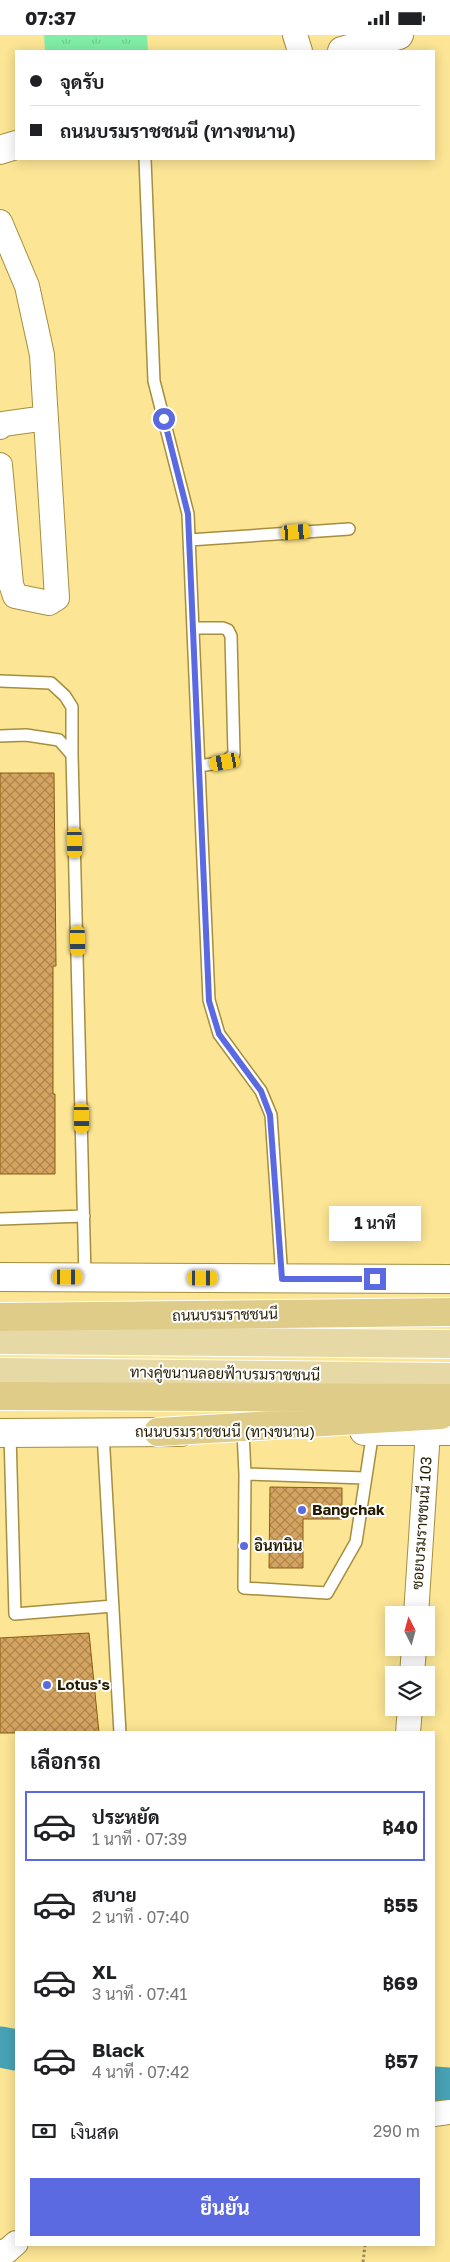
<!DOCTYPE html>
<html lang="th">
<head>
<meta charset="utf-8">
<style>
	body { margin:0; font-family:"Golos Text",Sarabun,sans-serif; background:#f2f2f2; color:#202124; height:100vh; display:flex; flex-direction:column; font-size:19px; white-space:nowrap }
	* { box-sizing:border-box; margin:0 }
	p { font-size:16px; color:#757577 }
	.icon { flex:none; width:28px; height:28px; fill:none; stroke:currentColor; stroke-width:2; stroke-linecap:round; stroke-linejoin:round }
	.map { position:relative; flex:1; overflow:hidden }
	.details { position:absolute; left:15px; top:1696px; width:420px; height:515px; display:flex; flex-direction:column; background:#fff; border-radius:0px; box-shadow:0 2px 12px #0003 }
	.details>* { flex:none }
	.banner { position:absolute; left:15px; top:15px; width:420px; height:110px; border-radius:0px; box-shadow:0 2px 12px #0003; display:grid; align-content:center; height:110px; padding:0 15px; background:#fff }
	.needle { width:32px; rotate:354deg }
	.buttons { position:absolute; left:385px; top:1571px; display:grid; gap:10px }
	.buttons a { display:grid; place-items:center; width:50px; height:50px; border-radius:0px; background:#fff; box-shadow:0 2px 12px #0003; font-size:25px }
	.end { position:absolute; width:22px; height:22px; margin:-11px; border:6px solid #5b6ae1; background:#fff; box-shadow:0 0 0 2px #fff }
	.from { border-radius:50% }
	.bubble { position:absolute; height:35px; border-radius:0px; background:#fff; box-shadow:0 2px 12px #0003; font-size:16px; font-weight:700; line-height:35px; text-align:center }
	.car { position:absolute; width:15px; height:30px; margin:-15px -8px; border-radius:6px; box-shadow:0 0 4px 1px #0007; background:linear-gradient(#f5c518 24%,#345 0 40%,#f5c518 0 76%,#345 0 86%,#f5c518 0) }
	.banner b { display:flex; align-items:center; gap:18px; height:48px; font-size:19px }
	.banner b+b { border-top:1px solid #e0e0e0 }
	.banner i { width:12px; height:12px; background:#202124 }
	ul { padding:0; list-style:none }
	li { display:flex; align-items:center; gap:15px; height:70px; margin:0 10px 8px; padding:0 5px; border:2px solid transparent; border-radius:0px }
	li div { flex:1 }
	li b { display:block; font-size:19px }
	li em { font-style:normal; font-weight:700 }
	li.active { border-color:#5b6ae1 }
	li>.icon { width:45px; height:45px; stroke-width:1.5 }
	h2 { padding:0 15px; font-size:22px; line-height:60px }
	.pay { display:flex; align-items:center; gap:12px; height:55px; padding:0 15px; font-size:19px }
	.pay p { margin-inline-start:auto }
	.action { display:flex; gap:10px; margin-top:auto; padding:10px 15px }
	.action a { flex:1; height:58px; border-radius:0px; background:#5b6ae1; color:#fff; font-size:20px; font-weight:700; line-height:58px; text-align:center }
	.status { display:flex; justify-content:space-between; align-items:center; height:35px; padding:0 25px; background:#fff; direction:ltr }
	.status svg { height:14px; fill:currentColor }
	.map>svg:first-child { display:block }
</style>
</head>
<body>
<div class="status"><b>07:37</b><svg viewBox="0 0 49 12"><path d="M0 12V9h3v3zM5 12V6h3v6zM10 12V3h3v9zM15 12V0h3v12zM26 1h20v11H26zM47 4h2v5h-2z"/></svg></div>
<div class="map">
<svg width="450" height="2227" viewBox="0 0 450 2227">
	<defs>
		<pattern id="grass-tufts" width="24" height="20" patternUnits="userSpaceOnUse" patternTransform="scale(1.25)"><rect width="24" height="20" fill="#81eda7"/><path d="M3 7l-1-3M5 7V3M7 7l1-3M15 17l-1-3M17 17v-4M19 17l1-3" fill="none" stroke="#6fcb8e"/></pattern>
		<pattern id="building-cross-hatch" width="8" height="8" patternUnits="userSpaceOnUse" patternTransform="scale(1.25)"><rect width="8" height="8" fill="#d6a461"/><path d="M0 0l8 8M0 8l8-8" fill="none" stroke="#ad854e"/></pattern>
	</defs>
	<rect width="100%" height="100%" fill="#fce594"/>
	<path fill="url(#grass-tufts)" d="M44,0H147L148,16H45Z"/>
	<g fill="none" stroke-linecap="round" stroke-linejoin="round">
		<path stroke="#47a2b5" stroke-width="41" d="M0,2012L16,2015
			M434,2052L450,2053"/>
	</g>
	<path fill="url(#building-cross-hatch)" stroke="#8b5d10" d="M0,738H54L56,931H53V1059H55V1139H0Z
		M270,1452L342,1453V1484H303V1533H269Z
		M89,1598L99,1698H0V1603Z"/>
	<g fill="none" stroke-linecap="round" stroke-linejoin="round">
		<defs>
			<path id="service" d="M145,124L154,346L188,479L209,965L219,999L261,1056L271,1080L282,1244
				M189,505L349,494
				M193,593H223L228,595L231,601L234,719L225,727L199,731
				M0,646L51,648L65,661L72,672V720
				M0,701L26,700L59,705L72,720L85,1242
				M0,1184L84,1181
				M243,1397L245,1439L244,1553L327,1558L356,1507L373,1396
				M103,1398L120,1698
				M10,1399L15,1579L113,1571
				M245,1439L365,1443"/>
			<path id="minor" d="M295,0L300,16
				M0,187L27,251L42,320L57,563L49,568L15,561L11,549L0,430
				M0,392L3,389L46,383
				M416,1580L428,1396
				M412,1640L414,1612
				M408,1698L410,1672
				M434,2079L450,2077
				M0,2217L7,2216L16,2208"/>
			<path id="tertiary" d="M342,16L399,0
				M0,115L16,110"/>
			<path id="secondary" d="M0,1242L450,1244
				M364,1396H450
				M0,1398L181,1397"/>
			<path id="primary" d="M0,1305L450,1309
				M0,1337L450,1342"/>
			<path id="trunk" d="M0,1282L450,1277
				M0,1361L450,1363
				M158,1397L441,1380"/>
		</defs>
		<use href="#service" stroke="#a58e3e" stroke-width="14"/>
		<use href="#minor" stroke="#a58e3e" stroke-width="26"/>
		<use href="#tertiary" stroke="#a58e3e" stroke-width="30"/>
		<use href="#secondary" stroke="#a58e3e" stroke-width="30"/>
		<use href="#primary" stroke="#fff" stroke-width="30"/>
		<use href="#trunk" stroke="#fff" stroke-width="30"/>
		<path stroke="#9d8c52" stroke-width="3" stroke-dasharray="2.5 2.5" stroke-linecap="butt" d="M363,2227L365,2210"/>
		<use href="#service" stroke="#fff" stroke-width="11"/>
		<use href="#minor" stroke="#fff" stroke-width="24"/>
		<use href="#tertiary" stroke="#fff" stroke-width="28"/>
		<use href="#secondary" stroke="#fff" stroke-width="28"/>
		<use href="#primary" stroke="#e7d9a6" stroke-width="28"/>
		<use href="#trunk" stroke="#dfcc88" stroke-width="28"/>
	</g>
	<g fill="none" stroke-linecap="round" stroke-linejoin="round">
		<path stroke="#5b6ae1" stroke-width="6" d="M164,384L188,479L209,966L219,999L261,1056L270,1080L282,1244H375"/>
	</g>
	<g fill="#5b6ae1" stroke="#fff" stroke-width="2">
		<circle cx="302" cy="1475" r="5"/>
		<circle cx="244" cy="1511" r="5"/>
		<circle cx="47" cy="1650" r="5"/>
	</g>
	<g text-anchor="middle" stroke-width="4" stroke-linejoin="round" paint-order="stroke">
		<g font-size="15" fill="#261d00" stroke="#fff">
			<text transform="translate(225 1280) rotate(-1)" y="5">ถนนบรมราชชนนี</text>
			<text transform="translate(225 1339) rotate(1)" y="5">ทางคู่ขนานลอยฟ้าบรมราชชนนี</text>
			<text x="225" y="1402">ถนนบรมราชชนนี (ทางขนาน)</text>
			<text transform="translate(422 1488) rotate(-86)" y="5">ซอยบรมราชชนนี 103</text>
		</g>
		<g font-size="15" font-weight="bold" fill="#261d00" stroke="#fff" text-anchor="start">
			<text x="312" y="1480">Bangchak</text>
			<text x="254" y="1516">อินทนิน</text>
			<text x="57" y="1655">Lotus's</text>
		</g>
	</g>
</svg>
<div class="buttons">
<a><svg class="needle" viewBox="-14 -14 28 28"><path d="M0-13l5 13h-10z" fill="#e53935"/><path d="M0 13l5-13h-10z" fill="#757577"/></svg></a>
<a><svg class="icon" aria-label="layers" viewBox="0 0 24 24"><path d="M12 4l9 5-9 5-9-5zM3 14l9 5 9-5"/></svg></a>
</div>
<i class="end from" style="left:164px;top:384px"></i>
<i class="end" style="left:375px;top:1244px"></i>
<div class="bubble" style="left:329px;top:1171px;width:92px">1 นาที</div>
<i class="car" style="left:296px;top:497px;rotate:86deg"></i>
<i class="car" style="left:225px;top:727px;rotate:260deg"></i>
<i class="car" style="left:75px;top:808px;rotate:179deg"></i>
<i class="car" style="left:78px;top:906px;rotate:179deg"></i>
<i class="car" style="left:82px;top:1083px;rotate:179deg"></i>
<i class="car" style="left:68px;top:1242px;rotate:90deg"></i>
<i class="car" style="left:203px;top:1243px;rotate:90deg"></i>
<div class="banner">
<b><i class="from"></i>จุดรับ</b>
<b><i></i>ถนนบรมราชชนนี (ทางขนาน)</b>
</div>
<section class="details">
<h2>เลือกรถ</h2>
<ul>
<li class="active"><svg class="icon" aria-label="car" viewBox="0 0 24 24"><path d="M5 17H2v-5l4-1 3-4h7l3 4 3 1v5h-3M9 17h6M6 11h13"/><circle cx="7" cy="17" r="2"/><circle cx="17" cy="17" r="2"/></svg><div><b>ประหยัด</b><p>1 นาที · 07:39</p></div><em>฿40</em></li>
<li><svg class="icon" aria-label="car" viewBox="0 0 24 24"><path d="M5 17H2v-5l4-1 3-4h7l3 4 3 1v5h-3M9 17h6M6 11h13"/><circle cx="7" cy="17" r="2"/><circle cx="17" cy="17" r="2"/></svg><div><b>สบาย</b><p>2 นาที · 07:40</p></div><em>฿55</em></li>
<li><svg class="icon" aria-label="car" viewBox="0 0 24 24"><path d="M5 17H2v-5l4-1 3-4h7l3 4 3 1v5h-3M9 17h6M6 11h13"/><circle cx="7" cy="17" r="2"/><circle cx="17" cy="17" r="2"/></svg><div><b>XL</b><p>3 นาที · 07:41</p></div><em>฿69</em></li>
<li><svg class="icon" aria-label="car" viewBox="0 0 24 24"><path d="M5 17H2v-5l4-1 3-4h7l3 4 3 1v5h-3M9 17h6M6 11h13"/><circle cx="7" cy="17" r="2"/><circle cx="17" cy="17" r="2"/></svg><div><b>Black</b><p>4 นาที · 07:42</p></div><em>฿57</em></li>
</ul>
<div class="pay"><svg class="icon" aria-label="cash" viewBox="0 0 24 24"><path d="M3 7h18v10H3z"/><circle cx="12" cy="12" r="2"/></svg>เงินสด<p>290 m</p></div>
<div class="action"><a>ยืนยัน</a></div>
</section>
</div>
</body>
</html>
